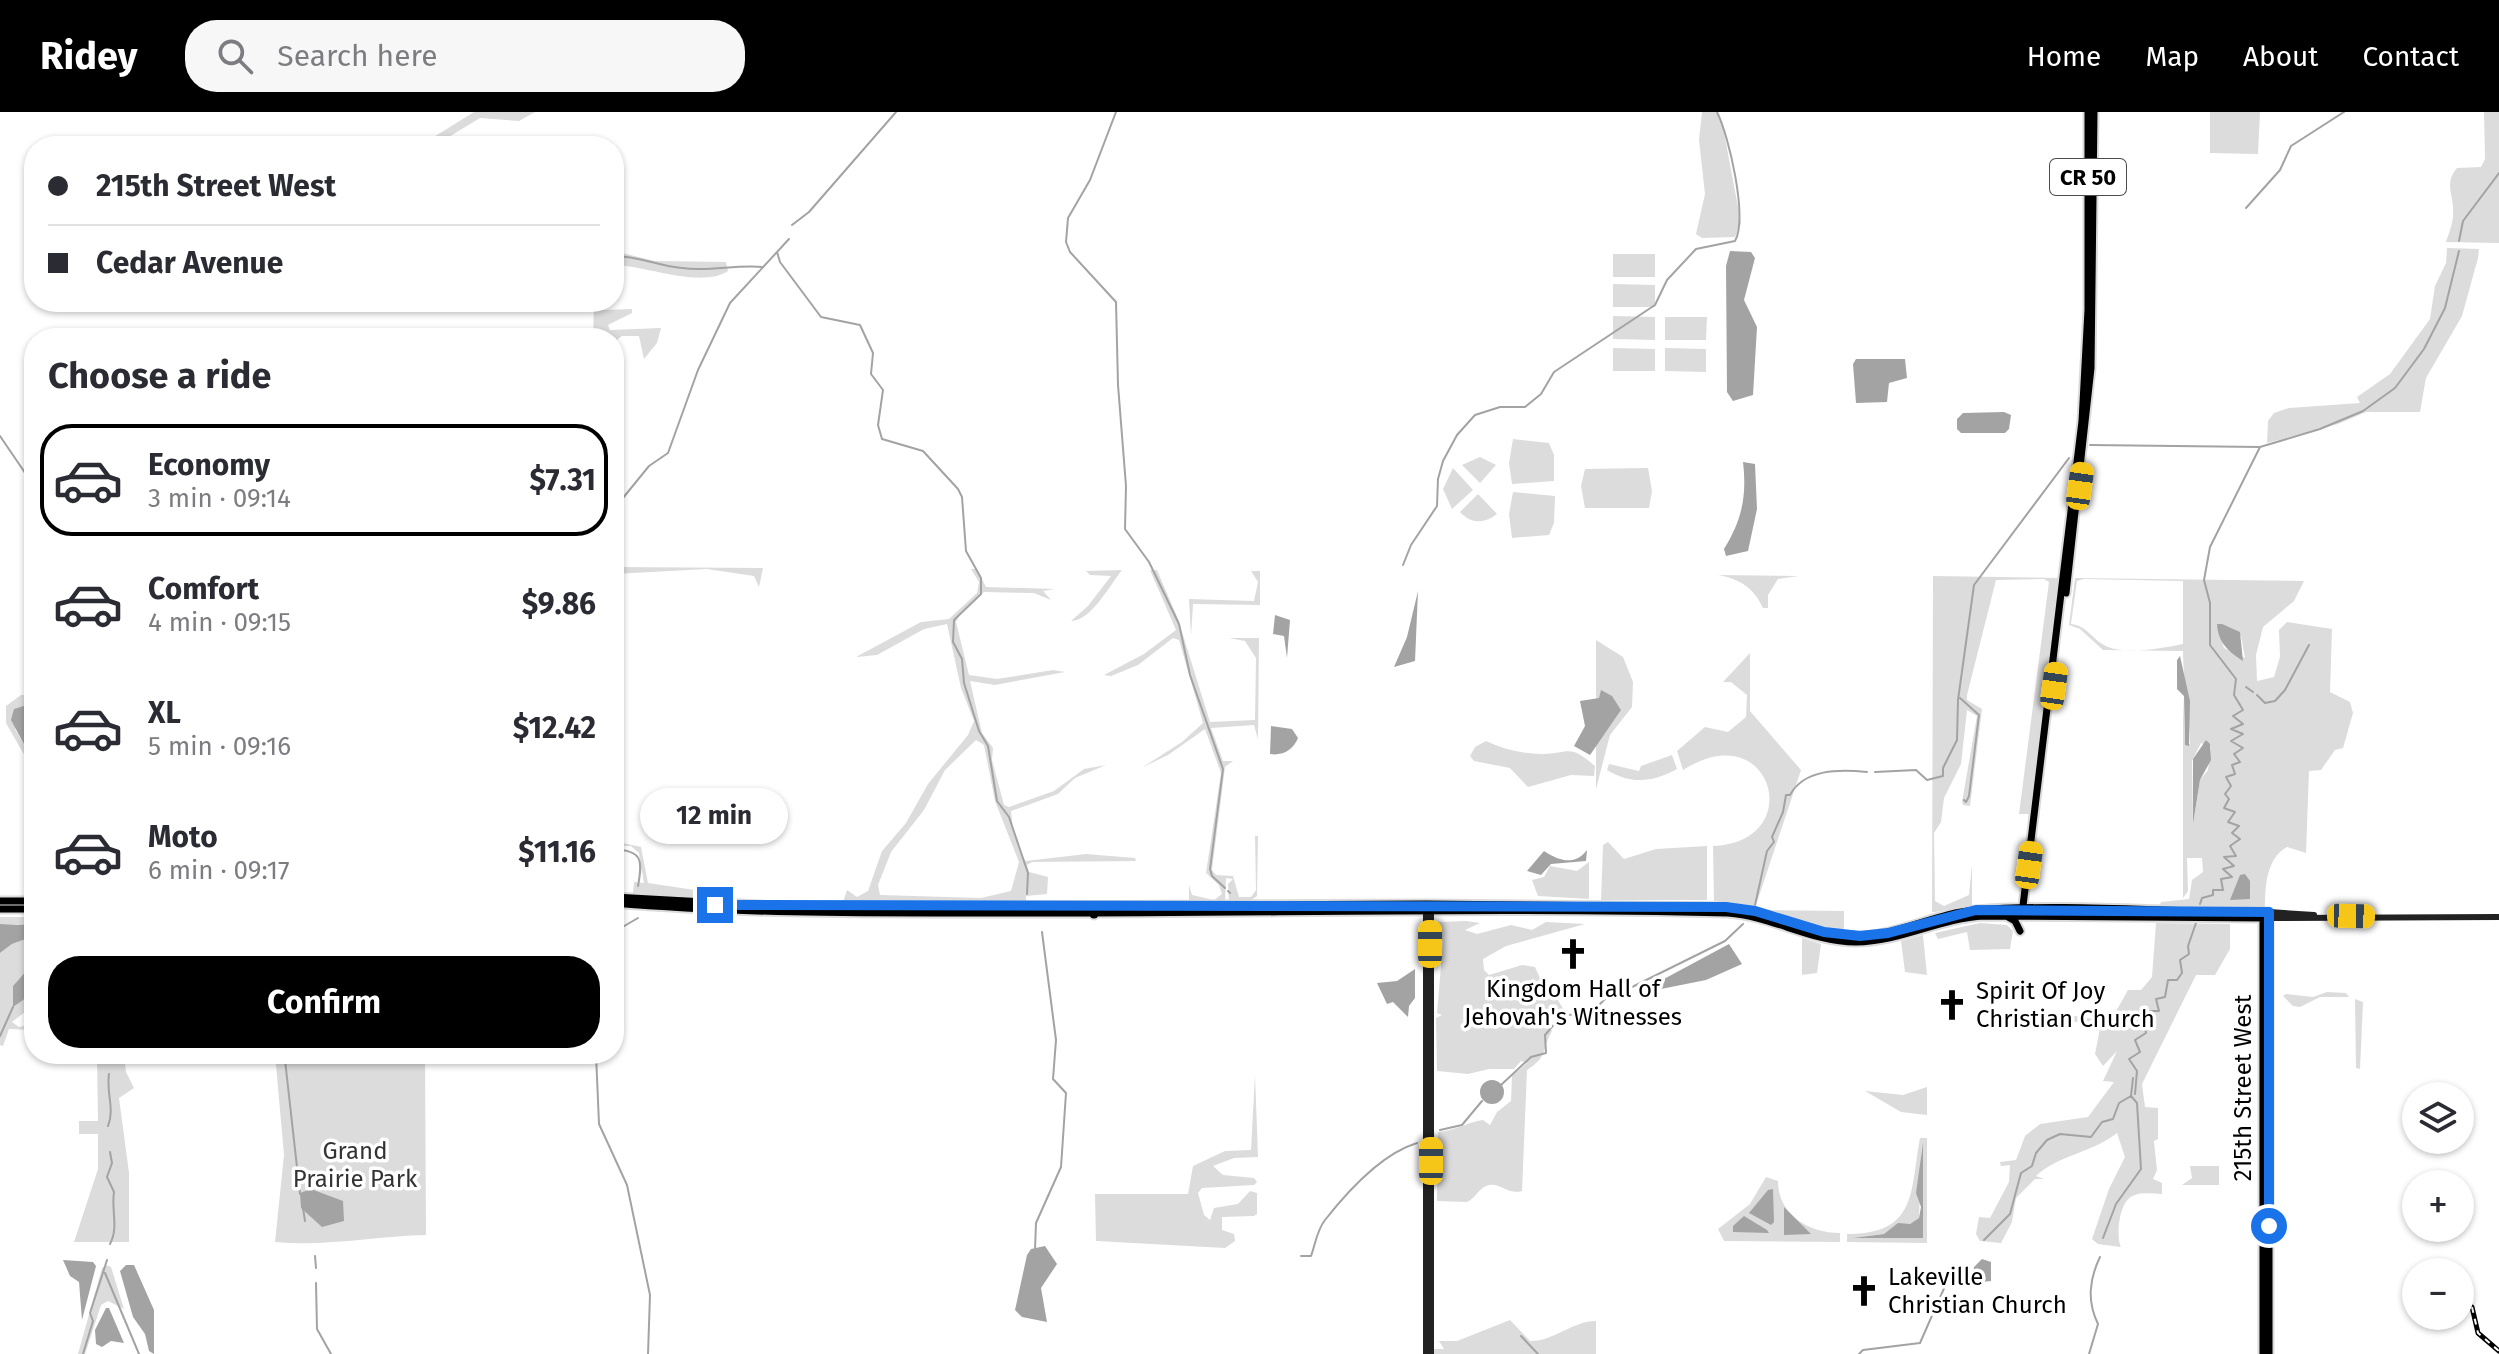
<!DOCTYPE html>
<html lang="en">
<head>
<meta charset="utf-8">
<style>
	body { margin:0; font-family:"Fira Sans",sans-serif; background:#f7f7f7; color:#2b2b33; height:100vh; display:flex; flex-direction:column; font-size:30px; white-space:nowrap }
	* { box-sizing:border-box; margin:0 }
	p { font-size:26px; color:#7c7c81 }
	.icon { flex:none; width:44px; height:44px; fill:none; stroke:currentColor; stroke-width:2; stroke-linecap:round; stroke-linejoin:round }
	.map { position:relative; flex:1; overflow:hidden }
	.panel { position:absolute; left:24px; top:216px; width:600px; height:736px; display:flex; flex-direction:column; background:#fff; border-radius:32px; box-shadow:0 2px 6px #0004 }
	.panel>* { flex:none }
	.guide { position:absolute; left:24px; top:24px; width:600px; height:176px; border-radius:32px; box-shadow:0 2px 6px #0004; display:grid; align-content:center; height:176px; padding:0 24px; background:#fff }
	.buttons { position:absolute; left:2402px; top:970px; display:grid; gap:16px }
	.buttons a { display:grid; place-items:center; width:72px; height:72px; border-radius:50%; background:#fff; box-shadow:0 2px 6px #0004; font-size:40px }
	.end { position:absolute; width:36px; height:36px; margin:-18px; border:10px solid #1a73e8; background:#fff; box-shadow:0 0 0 4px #fff }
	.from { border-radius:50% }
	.bubble { position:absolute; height:56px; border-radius:28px; background:#fff; box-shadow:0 2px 6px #0004; font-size:26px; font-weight:700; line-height:56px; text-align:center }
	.car { position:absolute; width:24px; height:48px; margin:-24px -12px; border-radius:10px; box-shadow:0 0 6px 2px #0007; background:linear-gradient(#f5c518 24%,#345 0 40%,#f5c518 0 76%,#345 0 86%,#f5c518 0) }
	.guide b { display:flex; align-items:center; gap:28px; height:76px; font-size:30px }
	.guide b+b { border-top:2px solid #e1e1e2 }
	.guide i { width:20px; height:20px; background:#2b2b33 }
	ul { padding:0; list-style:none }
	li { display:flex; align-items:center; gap:24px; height:112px; margin:0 16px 12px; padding:0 8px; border:4px solid transparent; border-radius:32px }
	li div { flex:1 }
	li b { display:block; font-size:30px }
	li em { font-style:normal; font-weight:700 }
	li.selected { border-color:#000 }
	li>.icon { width:72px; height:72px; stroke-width:1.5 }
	h2 { padding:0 24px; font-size:36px; line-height:96px }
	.cta { display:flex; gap:16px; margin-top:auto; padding:16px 24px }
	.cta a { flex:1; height:92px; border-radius:32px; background:#000; color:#fff; font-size:32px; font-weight:700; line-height:92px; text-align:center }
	header { display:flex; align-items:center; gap:48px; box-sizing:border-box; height:112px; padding:0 40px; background:#000; color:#fff }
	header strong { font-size:38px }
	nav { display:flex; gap:44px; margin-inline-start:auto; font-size:28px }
	.search { width:560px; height:72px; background:#f7f7f7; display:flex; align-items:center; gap:20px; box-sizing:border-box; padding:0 28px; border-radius:32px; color:#7c7c81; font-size:30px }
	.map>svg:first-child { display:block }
</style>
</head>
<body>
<header>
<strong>Ridey</strong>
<div class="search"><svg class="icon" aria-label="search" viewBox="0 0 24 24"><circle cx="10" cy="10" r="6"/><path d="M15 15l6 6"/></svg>Search here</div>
<nav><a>Home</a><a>Map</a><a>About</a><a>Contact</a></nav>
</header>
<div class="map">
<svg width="2499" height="1242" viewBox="0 0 2499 1242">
	<rect width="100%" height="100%" fill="#fff"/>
	<path fill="#dcdcdc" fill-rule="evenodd" d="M474,0H535L519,9L480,6L434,34H398L429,28Z
		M1702,0H1717L1723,15L1741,111L1735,125L1702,126L1696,122L1705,82L1699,28Z
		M2210,0H2260L2258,42L2210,41Z
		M2484,0H2499V131L2446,130C2449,121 2453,111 2453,103C2455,85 2443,72 2457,56L2481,55L2485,47Z
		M2447,136L2479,137L2478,146L2462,204L2426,266L2420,300H2366L2338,312L2267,331L2268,309L2274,301L2289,296L2360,291L2357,285L2390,262L2430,207L2435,174L2446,151Z
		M614,139L655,149L726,150L728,159C701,177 644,153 614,153Z
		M1613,142H1655V165H1613Z
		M1613,172L1655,173V195H1613Z
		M594,190H601L602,198L632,197V201L608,213L610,218L661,216L657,231L644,247L639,224H622L614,230V226H593Z
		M1613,204L1655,205V228L1613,227Z
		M1665,205H1707L1706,228H1665Z
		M1613,236L1655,237V259H1613Z
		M1665,236L1706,237V260L1665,259Z
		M1513,327L1549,331L1554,343V369L1512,372L1509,351Z
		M1480,345L1496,353L1480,371L1462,353Z
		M1453,356L1473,378L1452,397L1443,377Z
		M1648,356L1652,379L1649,396H1585L1581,374L1585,357Z
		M1513,380L1555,384L1554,411L1549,423L1512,426L1509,402Z
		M1478,382L1497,402C1484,412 1471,412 1460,400Z
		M614,455L763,456L759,475L754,464L707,457L614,462Z
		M971,457H977L986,475L1055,477L1043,479L1051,488L1034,481L984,480L962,499L956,510L969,563L997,567L1053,558L1065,560L995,573L970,569L982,621L993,636L992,648L1004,693L1009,695L1054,679L1084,657L1106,653L1075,666L1058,682L1011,699L1013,718L1023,746L1026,749L1086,742L1135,746L1136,749L1032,750L1027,753L1029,760L1048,765L1047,782L1026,784V791L843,790L847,778L857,785L868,779L882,739L906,711L928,672L968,623L974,609L961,576L947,512L924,517L877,543L856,545L921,510L949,507L977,481L979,470ZM976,628L984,633L995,689L1019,750L1011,779L981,786L880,783L878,773L891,740L924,698L945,658Z
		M1122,458C1110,473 1091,509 1071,509L1088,494L1111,464L1090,463L1086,459Z
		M1150,458H1157L1178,507L1210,610L1255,608L1256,546L1245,529L1229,526H1259L1258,627L1254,613L1211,616L1223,649H1233L1225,655L1212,758L1216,763L1233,764L1239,785H1251L1256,778L1255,724H1258L1257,784L1249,790L1229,791L1228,772L1233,767L1226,766L1225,791L1189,792V773L1192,783L1214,788L1222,782L1219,773L1206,761L1221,661L1205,617L1168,643L1143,655L1182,630L1203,611L1179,528L1173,526L1138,553L1111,564L1104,563L1144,542L1176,518Z
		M1251,459H1260V493L1193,492L1191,524L1189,487L1254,489L1258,470Z
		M1718,463L1799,464L1778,467L1768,483V496H1763C1754,476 1740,467 1718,463Z
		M1933,464L2061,466L2030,702H2019L2049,470L2044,467L1996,468L1967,583V588L1982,597L1970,694L1963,693L1962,690L1977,604L1967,598L1961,652L1944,686L1941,710L1934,721L1935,789L1944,794L1969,783L1972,752V793L1935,800H1932Z
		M2075,466L2304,469L2294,489L2263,515L2256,543L2257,569L2274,565L2280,545L2279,518L2287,510L2332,517L2330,580L2350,590L2353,601L2343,636L2335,638L2321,658L2309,659L2306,741L2287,735C2266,746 2265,776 2265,797L2159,795L2161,790L2189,787L2192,768L2203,760L2202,746H2187L2188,779L2183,786V584L2185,632H2190C2190,599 2183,571 2183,539L2103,538L2080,517L2069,513ZM2084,467L2183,469V532C2163,536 2128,543 2108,535C2093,529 2088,514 2071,512L2077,469ZM2217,512L2241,524L2245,546L2224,536ZM2201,631L2211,635L2208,658L2200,668L2193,712L2192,649Z
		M1596,528L1623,545L1633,570L1632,595L1610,623L1596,677Z
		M1750,541V599L1801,658L1755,796L1714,789L1713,734C1808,731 1773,601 1683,658L1677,639L1705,615L1728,620L1746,605L1747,583L1731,570H1723Z
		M21,583H34V600L30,594L15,617L34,651V660L6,611V594Z
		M1486,629C1503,637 1523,642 1542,642C1570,642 1568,631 1595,654L1594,664L1571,663L1528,675L1510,656L1474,649L1470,644L1475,635Z
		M1672,643L1677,657C1653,670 1632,673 1607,658L1609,652L1639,659L1641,654Z
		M614,729L641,735L648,771L708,780V788L614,781H633L634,770L644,771L639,741L631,734H614Z
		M1608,730L1624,747L1656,737L1707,734V788H1601L1603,733Z
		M1589,750V787L1538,784L1532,768L1544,765L1550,754L1577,759Z
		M1761,798L1844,799V820H1874C1833,822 1799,810 1761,798Z
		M0,805H34V898L25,900L12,910L19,915L34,912V918L9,917L3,934L0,933V841L12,832L31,825L19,812H0Z
		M1466,809L1480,811L1465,818L1477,822L1511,813L1532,818L1546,810L1585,812L1506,834L1483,847L1484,858L1489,863L1522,853L1535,855L1543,873L1555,883L1565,900L1561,908H1557L1556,902L1549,897L1545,898L1544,906L1539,908L1552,919C1541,938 1549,944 1527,958L1522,1079C1508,1083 1501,1071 1489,1073C1479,1075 1476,1086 1467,1090L1437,1089L1438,1020C1454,1019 1468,1010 1483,1008L1490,1013L1497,1000L1511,989L1512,964L1527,951L1521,949L1514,957H1489L1468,962L1437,959L1436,906L1442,903L1437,901L1443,830L1438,810Z
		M1980,811L2007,813L2013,819L2010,837L1970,838L1967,820L1938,827L1935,821Z
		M2156,811L2230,812V837L2215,863H2196L2142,972L2145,995L2158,996V1027L2154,1029L2157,1058L2153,1067L2162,1071V1082C2154,1082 2143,1080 2135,1083C2118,1087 2116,1126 2121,1135L2098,1132L2092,1127L2109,1077L2125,1045L2117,1021C2092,1041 2058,1043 2036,1064L2044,1067H2035L2016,1086L2012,1110L2001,1131L1980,1129L1976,1122L1979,1105L1990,1106L2009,1070L2010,1053L2001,1054L2000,1050L2016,1048L2025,1024L2040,1012L2088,1005L2114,970L2103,969L2117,939L2103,954L2095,942L2101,911L2024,908L2017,903H2069L2093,907L2114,903L2128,878H2141L2152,865Z
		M1923,823L1927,863L1905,860L1901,829Z
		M1802,826L1821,832L1817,861L1802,863Z
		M2327,880L2346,881L2349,885H2320L2300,895L2293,894L2283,884L2286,882L2313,885Z
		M2355,887L2363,890L2360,957L2356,956Z
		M97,942H124L126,960L134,976L119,986L129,1061V1130H74L98,1057V1022H79V1009H98Z
		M275,942H425L426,1123C375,1124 325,1135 275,1130L284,1043Z
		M1255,963L1258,1045L1234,1046L1213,1054L1223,1063L1254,1066L1257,1070L1254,1073L1202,1076L1198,1081L1204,1103L1210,1108L1214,1096L1238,1092L1250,1079L1257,1081V1102L1254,1104L1222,1105V1118L1234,1122L1235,1129L1225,1136L1096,1129L1095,1082H1188L1193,1054L1225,1039L1251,1038Z
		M1927,975V1003L1901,1000L1865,979L1903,983Z
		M1920,1026H1927V1131L1847,1130V1122C1918,1122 1910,1079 1920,1026ZM1922,1032V1126H1854L1884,1122L1898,1112H1910L1919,1106Z
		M2190,1054H2219V1073H2182L2192,1066Z
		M1766,1065L1778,1069C1778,1103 1809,1121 1840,1121V1130L1724,1129L1718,1117L1750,1092Z
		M106,1153L111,1155L124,1197L108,1189L101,1193L85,1242H78L102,1156Z
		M1510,1208L1530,1229C1555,1229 1572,1209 1596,1209V1242H1428V1237H1444L1439,1229H1457Z"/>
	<path fill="#a3a3a3" d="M1730,139L1751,140L1755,146L1744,188L1757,215L1753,283L1733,289L1727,280L1726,154Z
		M1856,247H1905L1907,266L1889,271L1887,290L1856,291L1853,252Z
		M2004,300L2011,303L2009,317L2005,321H1961L1957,317V307L1963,301Z
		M1743,350L1755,352L1757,397L1748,439L1726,444L1724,437C1742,408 1747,384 1743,350Z
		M1418,479L1415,549L1394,555L1407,525Z
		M1275,503L1290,508L1287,546L1284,524L1273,522Z
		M2222,512L2240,520L2243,549C2229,540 2218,531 2217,512Z
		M2180,544L2190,589L2189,634L2185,633L2184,584L2177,577V548Z
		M1601,578L1612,584L1621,598L1590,643L1574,634L1585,614L1580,589L1599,586Z
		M27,593L34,600V651L11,608L14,597Z
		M1271,614L1292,617L1298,626C1293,638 1283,644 1270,642Z
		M2206,628L2210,632L2211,648L2200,668L2193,712V647Z
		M1587,738L1586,749L1551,752L1541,763L1527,759L1544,739C1559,749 1575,754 1587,738Z
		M2245,762L2250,769V787L2230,788L2240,763Z
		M0,812L26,813L31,825L12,832L0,841Z
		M1729,832L1742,852L1706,868L1636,882Z
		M29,856C33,883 34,881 13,895V874Z
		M1415,857V886L1409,894L1408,905L1393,890L1387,892L1377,871L1397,869Z
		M1480 980a12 12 0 1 1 24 0a12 12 0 1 1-24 0Z
		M1923,1031V1126H1853L1884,1122L1898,1111L1910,1112L1919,1106L1921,1095L1916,1081Z
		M311,1077L343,1089L344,1109L322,1115L301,1096L300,1081Z
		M1773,1077L1774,1110L1771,1113L1749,1101L1768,1078Z
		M1784,1095L1811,1122L1784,1123Z
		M1744,1104L1767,1118L1769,1121L1733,1120V1114Z
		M1045,1134L1057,1152L1041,1176L1047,1210L1022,1205L1015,1198L1027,1143L1031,1137Z
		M1982,1147L1991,1150V1169L1972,1171L1974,1155Z
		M63,1148L93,1150L96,1154L82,1208L79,1170L70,1164Z
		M126,1153H134L154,1198V1242L149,1239L145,1222L133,1205L120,1159Z
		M106,1196H109L124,1231L111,1229L102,1235L96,1232L95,1218Z"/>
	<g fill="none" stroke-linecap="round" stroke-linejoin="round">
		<path stroke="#a3a3a3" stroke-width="2" d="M1116,0L1090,68L1068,106L1066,130L1070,140L1116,190L1118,273L1126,374L1125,417L1149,450L1179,512L1190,563L1223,657L1210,757L1212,764L1225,776
			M2246,96L2280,58L2291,34L2344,0
			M792,113L809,100L896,0
			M2459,129L2463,109L2499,61
			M777,140L780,150L821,205L860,213L873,241L871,262L883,278L878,313L882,327L923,339L958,377L962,385L966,439L981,466V482L954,508L953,530L962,547L964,571L979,619L988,634L997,689L1009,705L1028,761L1027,782
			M614,144C638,144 659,154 682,156C710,160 736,152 763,155
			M0,324L34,374
			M2090,333L2260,335L2320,317L2363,299L2395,276L2424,237L2445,196L2459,139
			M614,397L649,354L668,341L698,258L730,191L789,127
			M1403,453L1411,433L1437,394L1438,367L1443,349L1457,323L1475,303L1500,295H1525L1541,282L1554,260L1655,193L1667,168L1696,137L1735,129C1748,106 1729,24 1717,0
			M2246,575L2253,580
			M2257,583L2265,591L2275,589L2285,578L2309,533
			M1960,586L1979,603L1969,684L1966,690L1964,688
			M1875,660L1916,658L1927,668L1943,664V656L1957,628L1958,588L1974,473L2069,346
			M614,737C642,739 643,747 638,774
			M1228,779L1230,781
			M2200,792L2202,786L2213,783V778H2223L2221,767L2232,765L2223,757L2234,754L2224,745L2236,744L2230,734L2240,727L2232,721L2239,714L2228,710L2235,700L2224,696L2229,687L2225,682L2231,674L2226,665L2235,662L2232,653L2240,650L2234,642L2243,636L2231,629L2243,622L2231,617L2243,612L2233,604L2243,598L2234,583L2236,567L2210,533V491L2204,468L2210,435L2260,335
			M1755,793L1767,739L1774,730L1772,725L1783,700L1786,683H1790C1804,657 1839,657 1867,660
			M614,820L638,806
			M1622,880L1725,829L1743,812
			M1508,912L1527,910
			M0,924L13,895
			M289,942L285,948L300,1082
			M596,942L599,1012L627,1073L650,1183L648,1242
			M1501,973L1531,945L1546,941L1545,923L1563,902L1573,903L1579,897L1593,899L1605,887
			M2135,982L2137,959L2129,947L2140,940L2135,928L2146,921L2144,911L2155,912L2148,899H2159L2156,887L2165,885L2168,868H2177L2182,861L2180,848L2189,842L2188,834L2196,811
			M108,1014C115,997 106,981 109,962
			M1440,1018L1462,1013L1482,989
			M110,1040L112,1051L107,1065L114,1080C111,1098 119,1115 110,1132
			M303,1096L305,1109
			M2103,1126L2116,1092L2141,1057L2137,991L2131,984L2133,966
			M1984,1128L2010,1102L2021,1061L2032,1054L2036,1041L2047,1028L2060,1022L2091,1025L2102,1010L2113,1007L2119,991L2131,984
			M1035,1138L1036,1111L1061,1055L1066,981L1053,967L1056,928L1042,820
			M315,1144L316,1156
			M1301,1144H1311C1315,1133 1317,1118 1325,1108C1347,1080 1381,1042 1417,1031
			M105,1161L139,1242
			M316,1171L317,1217L331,1242
			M1521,1224L1538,1242
			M83,1242L93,1209L90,1201L107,1148
			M1859,1242L1863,1238L1920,1231L1949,1165
			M2089,1242L2098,1212C2087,1189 2089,1168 2100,1145"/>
		<defs>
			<path id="primary" d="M2066,481L2091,256L2094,0
				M614,785L793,795L1426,792L1726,795C1769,797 1808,822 1851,824C1895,826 1933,801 1976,798C2071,791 2173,801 2269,800V1242
				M0,789H34
				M614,791C743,802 872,801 1001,801C1244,802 1486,795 1728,801C1772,804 1811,830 1856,830C1900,830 1940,806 1984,804L2269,806
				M0,797H34
				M2022,802L2082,309L2088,198V0
				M2008,805L2015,809L2020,819
				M2263,1242V806"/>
			<path id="highway" d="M1094,802V796"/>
		</defs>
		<use href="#primary" stroke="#dbdbdb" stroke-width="11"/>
		<use href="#highway" stroke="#dbdbdb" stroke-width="13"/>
		<path stroke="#222" stroke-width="6" d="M1426,798V1242
			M2269,800L2314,803
			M2269,806L2499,805
			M1431,1242V798"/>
		<use href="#primary" stroke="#000" stroke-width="7"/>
		<use href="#highway" stroke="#000" stroke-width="9"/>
		<defs>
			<path id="rail" d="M2472,1195L2478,1221L2499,1239"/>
		</defs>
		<use href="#rail" stroke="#000" stroke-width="5"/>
		<use href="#rail" stroke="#fff" stroke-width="2" stroke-dasharray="6" stroke-linecap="butt"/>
	</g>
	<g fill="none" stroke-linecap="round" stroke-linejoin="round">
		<path stroke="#1a73e8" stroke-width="10" d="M715,793L1726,795L1755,799L1824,820L1860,824L1888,821L1976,798L2269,800V1114"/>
	</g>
	<defs>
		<symbol id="church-bare" viewBox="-9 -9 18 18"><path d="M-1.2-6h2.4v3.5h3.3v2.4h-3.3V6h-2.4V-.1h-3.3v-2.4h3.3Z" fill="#000" stroke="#fff" stroke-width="2.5" paint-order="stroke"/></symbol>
	</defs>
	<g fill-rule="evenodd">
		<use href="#church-bare" x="1551" y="820" width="44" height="44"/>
		<use href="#church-bare" x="1930" y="871" width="44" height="44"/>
		<use href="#church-bare" x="1842" y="1157" width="44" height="44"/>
	</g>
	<g text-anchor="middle" stroke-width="7" stroke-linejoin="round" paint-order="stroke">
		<rect fill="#fff" stroke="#4c4c4c" stroke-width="2" x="2050" y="47" width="76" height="36" rx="6"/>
		<g font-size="22" font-weight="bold" fill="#000">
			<text x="2088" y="73">CR 50</text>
		</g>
		<g font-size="24" fill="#000" stroke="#fff" text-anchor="start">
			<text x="1573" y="885" text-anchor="middle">Kingdom Hall of<tspan x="1573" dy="28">Jehovah's Witnesses</tspan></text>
			<text x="1976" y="887">Spirit Of Joy<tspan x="1976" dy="28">Christian Church</tspan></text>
			<text x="1888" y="1173">Lakeville<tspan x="1888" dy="28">Christian Church</tspan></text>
		</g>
		<g font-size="24" fill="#000" stroke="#fff">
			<text transform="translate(2243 976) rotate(-90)" y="8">215th Street West</text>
		</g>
		<g font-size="24" fill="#333" stroke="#fff">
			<text x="355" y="1047">Grand<tspan x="355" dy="28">Prairie Park</tspan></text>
		</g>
	</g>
</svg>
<div class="buttons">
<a><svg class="icon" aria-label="layers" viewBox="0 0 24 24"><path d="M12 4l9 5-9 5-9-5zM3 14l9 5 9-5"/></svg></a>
<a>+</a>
<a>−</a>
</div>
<i class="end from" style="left:2269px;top:1114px"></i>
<i class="end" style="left:715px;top:793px"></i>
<div class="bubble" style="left:640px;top:676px;width:148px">12 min</div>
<i class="car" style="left:2080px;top:374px;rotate:8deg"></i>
<i class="car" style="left:2054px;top:574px;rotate:8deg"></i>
<i class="car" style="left:2029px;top:753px;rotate:8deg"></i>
<i class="car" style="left:2351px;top:804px;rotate:91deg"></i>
<i class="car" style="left:1430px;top:832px;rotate:0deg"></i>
<i class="car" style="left:1431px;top:1049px;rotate:0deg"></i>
<div class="guide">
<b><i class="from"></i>215th Street West</b>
<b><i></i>Cedar Avenue</b>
</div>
<section class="panel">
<h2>Choose a ride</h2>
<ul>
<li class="selected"><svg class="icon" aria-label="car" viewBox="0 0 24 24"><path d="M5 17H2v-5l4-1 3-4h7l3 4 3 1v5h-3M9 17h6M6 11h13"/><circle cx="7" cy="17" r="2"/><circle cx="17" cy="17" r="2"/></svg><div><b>Economy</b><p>3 min · 09:14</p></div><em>$7.31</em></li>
<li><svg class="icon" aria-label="car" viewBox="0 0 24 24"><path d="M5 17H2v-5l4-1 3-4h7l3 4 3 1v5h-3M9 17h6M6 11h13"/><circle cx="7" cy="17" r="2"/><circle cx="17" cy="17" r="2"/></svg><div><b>Comfort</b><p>4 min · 09:15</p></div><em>$9.86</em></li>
<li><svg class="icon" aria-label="car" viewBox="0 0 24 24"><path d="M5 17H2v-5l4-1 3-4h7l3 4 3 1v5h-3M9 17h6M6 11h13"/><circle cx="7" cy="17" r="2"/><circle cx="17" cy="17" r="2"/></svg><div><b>XL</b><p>5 min · 09:16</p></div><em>$12.42</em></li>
<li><svg class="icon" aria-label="car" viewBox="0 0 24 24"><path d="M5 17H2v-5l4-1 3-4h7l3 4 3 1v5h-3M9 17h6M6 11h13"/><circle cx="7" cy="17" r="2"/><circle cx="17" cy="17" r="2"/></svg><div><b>Moto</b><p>6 min · 09:17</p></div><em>$11.16</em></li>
</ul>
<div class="cta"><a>Confirm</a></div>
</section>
</div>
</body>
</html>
